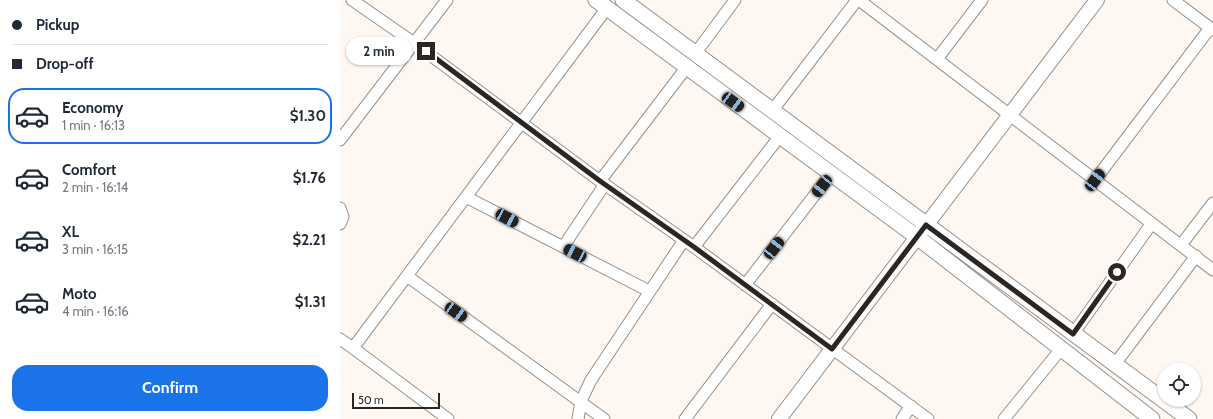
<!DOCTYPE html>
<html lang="en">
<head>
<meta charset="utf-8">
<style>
	body { margin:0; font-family:Cabin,sans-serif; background:#f6f6f7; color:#1f2937; height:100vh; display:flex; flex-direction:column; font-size:15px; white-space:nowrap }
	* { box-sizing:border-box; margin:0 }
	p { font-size:13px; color:#747a83 }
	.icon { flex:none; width:22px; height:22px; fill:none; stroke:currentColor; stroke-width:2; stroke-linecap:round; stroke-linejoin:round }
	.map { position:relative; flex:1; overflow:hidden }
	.drawer { display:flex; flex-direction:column; background:#fff; width:340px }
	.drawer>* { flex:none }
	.top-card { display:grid; align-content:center; height:88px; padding:0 12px; background:#fff }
	.tools { position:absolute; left:817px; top:363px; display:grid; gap:8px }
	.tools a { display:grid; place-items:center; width:44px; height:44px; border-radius:50%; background:#fff; box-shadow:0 1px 3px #0004; font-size:20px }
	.scale { position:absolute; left:12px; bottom:10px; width:88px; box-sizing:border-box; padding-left:4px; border:2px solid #292624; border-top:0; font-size:11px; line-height:14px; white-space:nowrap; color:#292624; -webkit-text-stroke:3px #fff; paint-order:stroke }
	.end { position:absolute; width:18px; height:18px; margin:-9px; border:5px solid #292624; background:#fff; box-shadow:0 0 0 2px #fff }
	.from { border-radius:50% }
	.bubble { position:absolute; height:28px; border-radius:14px; background:#fff; box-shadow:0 1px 3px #0004; font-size:13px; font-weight:700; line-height:28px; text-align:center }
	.car { position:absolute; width:12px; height:24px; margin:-12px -6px; border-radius:5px; box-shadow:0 0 3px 1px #0007; background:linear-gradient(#222 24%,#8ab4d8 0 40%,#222 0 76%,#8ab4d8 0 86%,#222 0) }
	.top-card b { display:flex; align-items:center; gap:14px; height:38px; font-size:15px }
	.top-card b+b { border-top:1px solid #e0e1e3 }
	.top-card i { width:10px; height:10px; background:#1f2937 }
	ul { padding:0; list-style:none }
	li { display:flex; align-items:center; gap:12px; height:56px; margin:0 8px 6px; padding:0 4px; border:2px solid transparent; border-radius:16px }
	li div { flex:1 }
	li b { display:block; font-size:15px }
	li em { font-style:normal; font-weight:700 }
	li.on { border-color:#1a73e8 }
	li>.icon { width:36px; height:36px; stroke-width:1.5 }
	.primary-button { display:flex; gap:8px; margin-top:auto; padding:8px 12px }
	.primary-button a { flex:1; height:46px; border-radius:16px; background:#1a73e8; color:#fff; font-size:16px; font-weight:700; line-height:46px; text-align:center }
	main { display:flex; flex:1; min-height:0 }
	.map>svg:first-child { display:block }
</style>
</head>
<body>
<main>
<section class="drawer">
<div class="top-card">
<b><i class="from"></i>Pickup</b>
<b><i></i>Drop-off</b>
</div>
<ul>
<li class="on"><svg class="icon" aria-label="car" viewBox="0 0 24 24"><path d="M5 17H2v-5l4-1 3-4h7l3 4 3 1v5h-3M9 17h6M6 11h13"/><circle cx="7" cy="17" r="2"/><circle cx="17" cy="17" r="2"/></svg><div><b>Economy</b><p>1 min · 16:13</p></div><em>$1.30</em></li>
<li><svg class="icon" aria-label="car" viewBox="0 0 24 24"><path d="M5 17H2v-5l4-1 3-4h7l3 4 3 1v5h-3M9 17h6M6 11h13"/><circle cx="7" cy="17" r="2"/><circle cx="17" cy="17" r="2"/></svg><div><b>Comfort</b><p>2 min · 16:14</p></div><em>$1.76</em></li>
<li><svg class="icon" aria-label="car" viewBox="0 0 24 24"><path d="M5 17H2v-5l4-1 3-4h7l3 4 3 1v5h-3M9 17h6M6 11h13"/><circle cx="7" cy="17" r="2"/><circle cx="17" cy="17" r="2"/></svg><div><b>XL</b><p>3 min · 16:15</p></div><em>$2.21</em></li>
<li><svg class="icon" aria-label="car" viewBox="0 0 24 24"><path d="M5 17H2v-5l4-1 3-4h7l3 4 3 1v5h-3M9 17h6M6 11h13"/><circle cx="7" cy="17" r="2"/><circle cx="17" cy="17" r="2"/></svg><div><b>Moto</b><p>4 min · 16:16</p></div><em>$1.31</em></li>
</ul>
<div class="primary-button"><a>Confirm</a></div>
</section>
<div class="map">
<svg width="873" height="419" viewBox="0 0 873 419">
	<rect width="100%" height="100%" fill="#fff7f2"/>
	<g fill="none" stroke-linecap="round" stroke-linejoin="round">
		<defs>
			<path id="minor" d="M12,0L74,43L260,181L354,247L588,419
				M519,0L873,270
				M833,0L873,30
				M355,54L395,0
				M597,59L642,0
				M432,111L517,0
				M0,140L107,0
				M755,180L870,28
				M260,181L346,68
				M126,197L309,291
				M0,208L3,217L0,224
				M841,245L873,203
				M223,247L265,184
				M354,247L440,136
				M67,276L264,419
				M405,285L491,174
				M733,334L812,223
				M0,339L13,348
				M775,364L856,256
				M108,419L13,348L267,8
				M238,419L241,401L251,380L344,240
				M345,419L432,304
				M562,419L571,406
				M664,419L721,349"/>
			<path id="tertiary" d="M439,419L757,0"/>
			<path id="secondary" d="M256,0L577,237L812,419
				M283,0L849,419"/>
		</defs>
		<use href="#minor" stroke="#98918c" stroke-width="13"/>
		<use href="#tertiary" stroke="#98918c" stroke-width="16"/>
		<use href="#secondary" stroke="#98918c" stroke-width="17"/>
		<use href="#minor" stroke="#fff" stroke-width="11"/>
		<use href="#tertiary" stroke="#fff" stroke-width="14"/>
		<use href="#secondary" stroke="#fff" stroke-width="15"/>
	</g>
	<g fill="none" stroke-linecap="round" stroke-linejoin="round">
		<path stroke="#292624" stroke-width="5" d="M86,51L260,181L354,247L492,349L586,225L733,334L777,272"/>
	</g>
</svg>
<div class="tools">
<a><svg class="icon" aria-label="locate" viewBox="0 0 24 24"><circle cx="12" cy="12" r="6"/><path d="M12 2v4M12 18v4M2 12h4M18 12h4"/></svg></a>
</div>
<div class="scale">50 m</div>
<i class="end from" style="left:777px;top:272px"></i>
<i class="end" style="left:86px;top:51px"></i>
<div class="bubble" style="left:6px;top:37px;width:66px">2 min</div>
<i class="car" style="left:393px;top:102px;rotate:126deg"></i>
<i class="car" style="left:755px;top:180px;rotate:37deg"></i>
<i class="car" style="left:482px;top:186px;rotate:218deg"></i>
<i class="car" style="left:167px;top:218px;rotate:118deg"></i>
<i class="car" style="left:434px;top:248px;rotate:38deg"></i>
<i class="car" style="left:235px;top:253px;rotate:297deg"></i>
<i class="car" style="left:116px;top:312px;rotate:125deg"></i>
</div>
</main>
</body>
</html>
